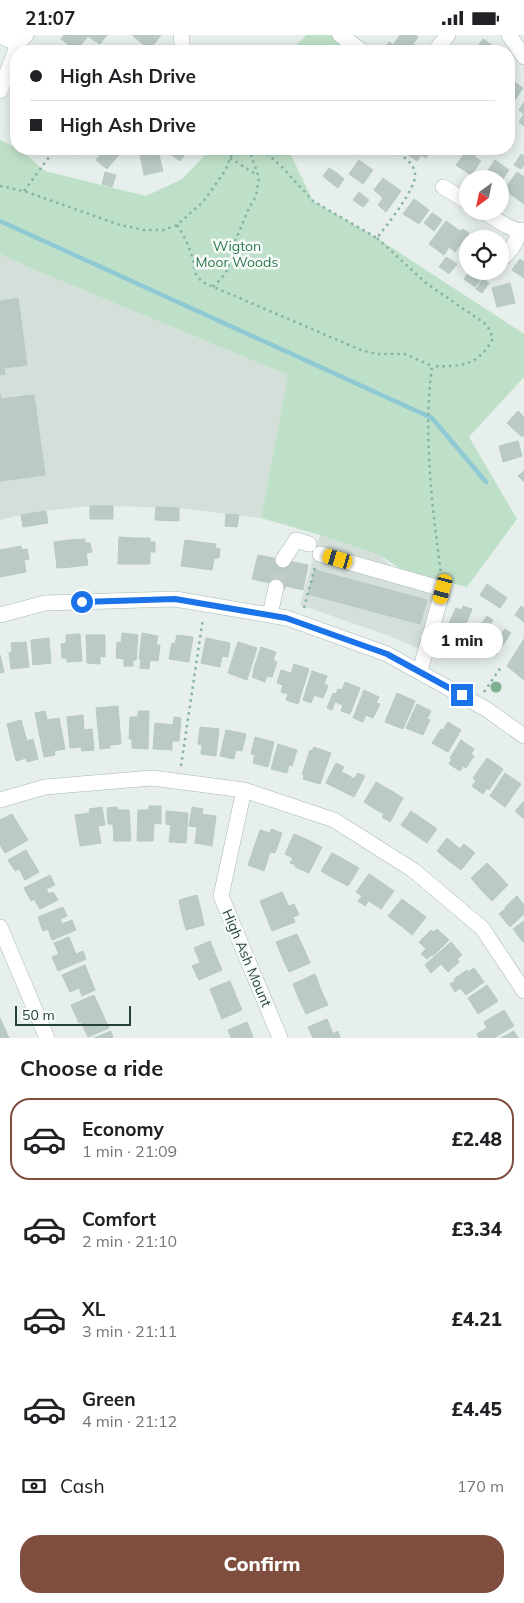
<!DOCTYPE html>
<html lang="en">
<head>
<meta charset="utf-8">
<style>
	body { margin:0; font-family:Mulish,sans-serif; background:#f6f6f6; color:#202124; height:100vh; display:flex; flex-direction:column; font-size:19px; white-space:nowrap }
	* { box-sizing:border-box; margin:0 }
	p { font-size:16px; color:#757577 }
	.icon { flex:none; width:28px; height:28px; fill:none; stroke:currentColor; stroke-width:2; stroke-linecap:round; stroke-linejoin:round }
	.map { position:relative; height:1003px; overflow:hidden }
	.panel { display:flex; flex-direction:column; background:#fff; flex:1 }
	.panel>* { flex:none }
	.top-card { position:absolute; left:10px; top:10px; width:505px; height:110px; border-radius:20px; box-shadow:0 2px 12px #0003; display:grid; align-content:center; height:110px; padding:0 20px; background:#fff }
	.needle { width:32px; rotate:213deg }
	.fabs { position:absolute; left:459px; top:135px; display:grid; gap:10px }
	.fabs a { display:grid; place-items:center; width:50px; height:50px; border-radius:50%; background:#fff; box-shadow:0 2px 12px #0003; font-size:25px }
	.scale { position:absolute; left:15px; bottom:12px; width:116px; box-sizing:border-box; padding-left:5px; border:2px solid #24423a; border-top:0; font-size:14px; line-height:18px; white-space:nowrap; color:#24423a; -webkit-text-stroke:4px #f7fbf9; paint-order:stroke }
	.end { position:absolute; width:22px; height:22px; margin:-11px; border:6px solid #1a73e8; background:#fff; box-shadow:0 0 0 2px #fff }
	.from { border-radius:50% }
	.bubble { position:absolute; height:35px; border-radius:18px; background:#fff; box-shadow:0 2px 12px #0003; font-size:16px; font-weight:800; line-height:35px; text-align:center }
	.car { position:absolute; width:15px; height:30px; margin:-15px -8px; border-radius:6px; box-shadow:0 0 4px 1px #0007; background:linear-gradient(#f5c518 24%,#345 0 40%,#f5c518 0 76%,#345 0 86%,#f5c518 0) }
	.top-card b { display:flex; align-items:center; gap:18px; height:48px; font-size:19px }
	.top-card b+b { border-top:1px solid #e0e0e0 }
	.top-card i { width:12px; height:12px; background:#202124 }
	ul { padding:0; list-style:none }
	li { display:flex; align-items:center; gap:15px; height:82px; margin:0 10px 8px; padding:0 10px; border:2px solid transparent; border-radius:20px }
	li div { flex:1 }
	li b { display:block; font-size:19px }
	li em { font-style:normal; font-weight:800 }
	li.active { border-color:#7f4e3f }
	li>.icon { width:45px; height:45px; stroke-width:1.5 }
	h2 { padding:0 20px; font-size:22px; line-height:60px }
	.pay { display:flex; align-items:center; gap:12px; height:55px; padding:0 20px; font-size:19px }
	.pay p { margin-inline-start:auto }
	.primary-button { display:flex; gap:10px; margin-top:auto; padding:10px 20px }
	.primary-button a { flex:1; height:58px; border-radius:20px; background:#7f4e3f; color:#fff; font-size:20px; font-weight:800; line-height:58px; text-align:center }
	.status { display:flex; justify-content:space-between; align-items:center; height:35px; padding:0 25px; background:#fff; direction:ltr }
	.status svg { height:14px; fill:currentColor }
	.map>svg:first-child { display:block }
</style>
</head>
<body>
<div class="status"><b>21:07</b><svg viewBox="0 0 49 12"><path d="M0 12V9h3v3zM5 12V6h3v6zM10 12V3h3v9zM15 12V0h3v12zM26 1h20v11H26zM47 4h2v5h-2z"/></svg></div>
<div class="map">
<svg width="524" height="1003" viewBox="0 0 524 1003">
	<rect width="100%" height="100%" fill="#e6efeb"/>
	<path fill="#d4dfda" d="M0,219L35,235L288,340L261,483L179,473L113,471H90L46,476L21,480L0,485Z
		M320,500L379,520L396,536L426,554L444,584L431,567L435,621L390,601L300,570Z"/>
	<path fill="#bfe0c8" d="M306,0H352L339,16H291Z
		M0,105L22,116L45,136L146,161L182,144L211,114H288L313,166L377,203L524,299V342L469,402L517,484L467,552L404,536L379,520L320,500L261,483L288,340L35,235L0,219Z"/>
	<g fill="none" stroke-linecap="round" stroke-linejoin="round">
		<path stroke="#8ec9d4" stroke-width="4.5" d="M0,186L432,383L486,447"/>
	</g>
	<path fill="#bbcac4" stroke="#b8c9c2" d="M64,0H86L88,1L76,16L61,4Z
		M86,0H107L100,9Z
		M132,0H161L150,15Z
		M400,0H415L418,2L413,9L415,10L411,16L409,15L407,16H390L385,12L389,7L393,10Z
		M483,4L497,14L496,16H474Z
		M55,11L62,16H51Z
		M509,43L523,53L513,68L509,65Z
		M524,67V79L519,75Z
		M524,79V91L519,87Z
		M72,114H91L74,120Z
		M105,114H117L121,117L107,134L96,125Z
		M166,114H184L180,119L184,121L180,126L165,115Z
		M410,114H432L426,123L421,120L417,126L407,119Z
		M468,114H479L474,121L481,126L471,140L456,130Z
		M494,114H504L500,120L493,115Z
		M158,116L163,136L144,140L140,119Z
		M521,119L524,121V130L521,134L514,130Z
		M359,125L373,135L363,149L349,139Z
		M495,125L509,135L500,148V144H482Z
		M329,133L337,138L330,147L323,141Z
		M105,137L116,140L112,152L102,149Z
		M517,137L524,142V152L516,163L504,155Z
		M337,138L344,144L338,153L330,147Z
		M383,143L401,156L386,177L378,170L383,163L374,155Z
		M524,152V169L516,163Z
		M359,157L369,165L363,172L353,165Z
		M414,164L429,175L419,189L403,179Z
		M432,178L437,181L429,192L424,188Z
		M437,181L442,185L434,196L429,192Z
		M446,186L460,196L463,194L469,198L455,217L449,212L444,220L429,209Z
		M446,222L451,225L444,235L439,232Z
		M520,224L524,227V243L512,235Z
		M451,225L457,229L449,239L444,235Z
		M470,236H487L475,252L464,244Z
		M483,244L489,248L482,258L476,254Z
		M510,248L515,268L497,272L492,253Z
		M18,263L27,330L4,333L5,339L0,340V266Z
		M0,359L1,364L34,360L45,440L0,446Z
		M518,376L524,382V399L522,402L507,388Z
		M518,406L522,421L503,427L499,411Z
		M524,436V447L518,441Z
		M90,471H113V484H90Z
		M156,472L179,473V486L155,485Z
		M46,476L48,488L23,492L21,480Z
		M226,479L239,480L237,492L225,491Z
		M119,502L134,503V529H118Z
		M134,503H150V507H155V517H150V529H134Z
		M85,504V508H90L92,517L86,518L88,530L72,532L69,505Z
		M69,505L72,532L57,533L54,507Z
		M185,505L200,507L197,533L181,531Z
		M200,507L216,509L215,513L220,514L219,523H214L212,535L197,533Z
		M21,511L22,515L27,514L29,524L24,525L26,537L0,542V515Z
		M258,520L308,530L303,555L285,551V554L269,550L270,548L252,544Z
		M315,535L427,565L420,589L308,559Z
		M487,549L507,563L500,573L480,560Z
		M463,571L472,574L462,599L447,593L456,573L462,575Z
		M521,571L524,573V587L515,580Z
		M487,581L493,585L489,591L495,595L484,611L471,603Z
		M505,594L511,598L496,620L484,611L495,595L501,599Z
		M122,598L138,600L136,625H133V631H124V624L116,623L117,607L121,608Z
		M142,598L158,601L156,610H160L158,626L150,625L149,634L140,633L141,624H139Z
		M80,599L82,626L67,627V623H62L61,609L66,608V600Z
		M86,600H105V622L100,621V629L87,628Z
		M177,600L193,602L189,627L169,624L172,608L175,609Z
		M49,603L51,628L33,630L31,605Z
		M206,603L230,608L228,622L222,621L220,632L201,628Z
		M524,604V645L507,631Z
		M26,607L29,632L11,634L9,618L12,617L11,608Z
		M238,607L257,613L247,645L228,638Z
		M261,612L276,617L273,625L277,627L272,642L267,641L265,647L252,642L254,636H253Z
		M0,620L4,637L0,638Z
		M294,629L309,634L298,669L286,665L288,659L281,657L283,650L277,648L281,635L291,638Z
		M312,636L327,641L324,649L328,651L323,663L314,660L311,668L303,665Z
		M345,647L360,653L350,679L341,676L343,670L335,667L332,675L327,673L333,658L336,659L338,654L342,655Z
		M364,655L379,662L376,668L380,669L373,683L366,680L363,687L353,683Z
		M397,658L415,666L403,694L385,687Z
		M417,669L431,676L427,684L430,685L423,700L406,693Z
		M118,671L121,709L110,710V713L100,714L96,673Z
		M45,676L47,685L59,683L65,714L54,716L55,720L44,722L35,678Z
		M138,676H149L148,714L132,713V704H129L130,682H138Z
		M83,680L84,695L92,694L94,715L82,716L81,712L70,713L67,682Z
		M174,682L181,683L179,706H172V715L153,714L155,688L173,690Z
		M21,685L27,706L33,704L38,724L27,727L26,723L16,726L7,689Z
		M448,687L461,695L448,717L432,708L441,694L443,695Z
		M200,692L219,694L216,721L201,719L202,710L198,709Z
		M226,695L246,699L242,716L236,715L234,724L220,721Z
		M255,702L274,707L268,732L253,728L255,720L251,719Z
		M461,705L474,714L471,719L474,721L466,733L463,731L460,736L449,729L452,724L450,723Z
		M278,709L297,715L292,731L289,730L287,738L271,734Z
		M314,712L331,718L320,749L303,744L304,740L302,739L310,715L312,716Z
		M487,723L503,734L489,755L487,753L483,759L472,751L476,746L473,743Z
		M336,728L344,732L341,737L348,740L340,755L326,748Z
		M358,738L365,741L354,762L340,755L348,740L354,744Z
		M505,738L521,749L505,772L490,761Z
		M376,747L390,755L378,776L364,767Z
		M390,755L403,763L390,787L382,782L384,779L378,776Z
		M524,766V784L515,776Z
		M149,771H161V789L154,788L153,806H137L138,775H149Z
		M102,772L105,790L98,791L101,808L80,811L75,780L90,778L89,774Z
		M117,772L118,775H129L131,806H114L113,789H108L107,773Z
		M192,772L203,774L202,779L216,781L212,811L195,808L197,792L189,791Z
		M166,776L188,778L186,808L169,807L171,790L166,789Z
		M411,776L424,785L414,799L401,790Z
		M12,779L28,805L5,818L0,810V785Z
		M424,785L437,794L427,808L414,799Z
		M271,794L282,798L275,818L270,817L264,836L248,830L260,795L270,798Z
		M294,799L308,805L296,830L290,828L293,823L285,819Z
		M447,803L459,813L449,826L437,816Z
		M308,805L322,812L309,838L295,832Z
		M464,809L475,818L461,835L449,826Z
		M26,815L39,837L25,845L19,834L15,836L8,825Z
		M332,818L345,825L335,844L321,836Z
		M345,825L359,833L348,851L335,844Z
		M487,828L498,839L481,855L471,843Z
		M369,839L381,847L365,871L358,866L362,861L356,857Z
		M498,839L508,850L492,866L481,855Z
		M50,840L55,850L46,854L49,859L53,857L58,865L40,874L34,864L31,866L24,853Z
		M381,847L394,856L381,874L369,866Z
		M282,857L289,872L266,881L260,866Z
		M197,860L201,875L182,880L179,865Z
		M517,861L524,870V879L510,892L499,879L506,873L505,872Z
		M402,864L414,873L400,890L388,881Z
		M294,869L299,880L293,882L295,887L272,896L266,881Z
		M63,872L67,881L60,884L62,889L72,885L76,895L52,905L48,894L43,896L38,882Z
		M414,873L426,882L412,900L400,890Z
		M201,875L204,890L186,895L182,880Z
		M524,886V906L523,907L513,894Z
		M437,894L449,905L433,921L432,920L427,924L421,919L426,914L419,907L431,895L434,897Z
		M297,899L304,914L282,922L276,907Z
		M69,902L76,919L83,916L86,924L58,936L52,922L59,919L54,908Z
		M210,906L216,921L200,927L194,913Z
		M451,907L462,920L457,924L459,927L448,937L441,929L431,938L425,930Z
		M304,914L310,928L289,937L282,922Z
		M216,921L222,935L199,945L192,931Z
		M85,930L95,955L82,961L79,953L70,957L62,940Z
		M474,933L484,947L466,960L460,953L455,957L450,949L455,946L454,944L467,935L468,937Z
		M315,939L321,955L299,964L293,949Z
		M230,946L236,961L216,969L210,954Z
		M487,950L498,966L478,979L468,963Z
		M321,955L328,970L306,979L299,964Z
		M94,960L109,993L88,1002L81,987L79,988L71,970Z
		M236,961L242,975L222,984L216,969Z
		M504,975L514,991L494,1003H479L477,999L487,993L484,987Z
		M0,983L9,1003H0Z
		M327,984L333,999L322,1003H313L308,992Z
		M247,987L253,1002L249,1003H231L228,995Z
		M111,996L113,1003H94Z
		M338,996L340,1003H322L333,999Z
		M514,996L518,1003H501Z"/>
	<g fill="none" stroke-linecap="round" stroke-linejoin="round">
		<path stroke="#bfccc8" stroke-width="15" stroke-dasharray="15 8" stroke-linecap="butt" d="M276,552L283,525"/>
		<defs>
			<path id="minor" d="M181,0L183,16
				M340,0L362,16
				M509,0L524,22
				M0,1L18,9
				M435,16L448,0
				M0,56L18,9L26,0
				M443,152L468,167
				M483,176C493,182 513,198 524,195
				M504,222L512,213L521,196
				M320,519L443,554L420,636
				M283,525L296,505L309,509
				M0,580L45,568L175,564L287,583L387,619L486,674L524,701
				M270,580L276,552
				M244,755L221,861L280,1003
				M0,765L45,752L152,743L244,755L334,785L413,835L482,893L524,956
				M0,892L47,1003"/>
		</defs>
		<use href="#minor" stroke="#a8b8b2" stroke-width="16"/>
		<path stroke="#86b3a5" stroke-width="2.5" stroke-dasharray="2.5 4" stroke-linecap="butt" d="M262,114L282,132L313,166L377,203C386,191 417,153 415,139C414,127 401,120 392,114
			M230,123L257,140
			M0,151L24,156L120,190L144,195H164L177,190L203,167L225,136L234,114
			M24,156L55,114
			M177,190L186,205L193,224L195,238L202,247L361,315L377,319H405L432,331C423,400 432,470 441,539
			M377,203L426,248L487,290L493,303C479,331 460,332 432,331
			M213,252L221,244L228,234L234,209L249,173L256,161L259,143L249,114
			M304,573L315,532
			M484,657L501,632
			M181,731L203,583"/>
		<use href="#minor" stroke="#fff" stroke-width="15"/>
	</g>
	<circle fill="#80af93" cx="496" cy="652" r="5.5"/>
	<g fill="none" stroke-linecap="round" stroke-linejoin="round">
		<path stroke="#1a73e8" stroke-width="6" d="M82,567L175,564L286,583L387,619L462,660"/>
	</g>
	<g text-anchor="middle" stroke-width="5" stroke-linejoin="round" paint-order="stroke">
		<g font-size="14" fill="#2d7a4b" stroke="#f7fbf9">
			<text x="237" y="216">Wigton<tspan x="237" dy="16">Moor Woods</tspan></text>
		</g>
		<g font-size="14" fill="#24423a" stroke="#f7fbf9">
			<text transform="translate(247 923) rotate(67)" y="5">High Ash Mount</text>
		</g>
	</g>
</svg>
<div class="fabs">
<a><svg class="needle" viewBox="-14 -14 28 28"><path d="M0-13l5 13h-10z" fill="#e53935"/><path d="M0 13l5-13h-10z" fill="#757577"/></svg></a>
<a><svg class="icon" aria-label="locate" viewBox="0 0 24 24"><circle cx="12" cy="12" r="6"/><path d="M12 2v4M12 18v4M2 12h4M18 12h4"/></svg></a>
</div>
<div class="scale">50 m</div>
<i class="end from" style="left:82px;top:567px"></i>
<i class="end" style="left:462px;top:660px"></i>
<div class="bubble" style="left:421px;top:588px;width:82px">1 min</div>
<i class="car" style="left:338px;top:524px;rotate:286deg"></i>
<i class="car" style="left:443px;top:554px;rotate:195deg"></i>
<div class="top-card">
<b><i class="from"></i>High Ash Drive</b>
<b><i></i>High Ash Drive</b>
</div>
</div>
<section class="panel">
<h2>Choose a ride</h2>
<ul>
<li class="active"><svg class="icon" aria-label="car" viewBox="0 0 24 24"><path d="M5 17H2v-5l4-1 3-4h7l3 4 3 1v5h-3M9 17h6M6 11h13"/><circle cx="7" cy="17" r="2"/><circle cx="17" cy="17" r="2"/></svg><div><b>Economy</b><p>1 min · 21:09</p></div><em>£2.48</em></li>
<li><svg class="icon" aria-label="car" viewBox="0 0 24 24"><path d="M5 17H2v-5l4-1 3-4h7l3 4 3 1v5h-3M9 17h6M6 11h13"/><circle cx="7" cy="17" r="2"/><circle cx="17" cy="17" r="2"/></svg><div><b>Comfort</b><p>2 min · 21:10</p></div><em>£3.34</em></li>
<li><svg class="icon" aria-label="car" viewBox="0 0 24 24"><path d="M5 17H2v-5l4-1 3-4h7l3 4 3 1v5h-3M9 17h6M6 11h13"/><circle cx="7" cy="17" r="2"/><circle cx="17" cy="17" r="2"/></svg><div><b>XL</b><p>3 min · 21:11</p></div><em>£4.21</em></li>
<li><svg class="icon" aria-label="car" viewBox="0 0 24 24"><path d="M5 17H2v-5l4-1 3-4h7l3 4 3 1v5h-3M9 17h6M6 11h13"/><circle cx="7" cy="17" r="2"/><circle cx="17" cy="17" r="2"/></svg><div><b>Green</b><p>4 min · 21:12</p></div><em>£4.45</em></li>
</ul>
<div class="pay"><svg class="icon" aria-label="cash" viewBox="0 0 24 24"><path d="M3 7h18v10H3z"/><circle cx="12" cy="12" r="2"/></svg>Cash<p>170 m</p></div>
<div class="primary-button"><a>Confirm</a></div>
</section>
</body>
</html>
